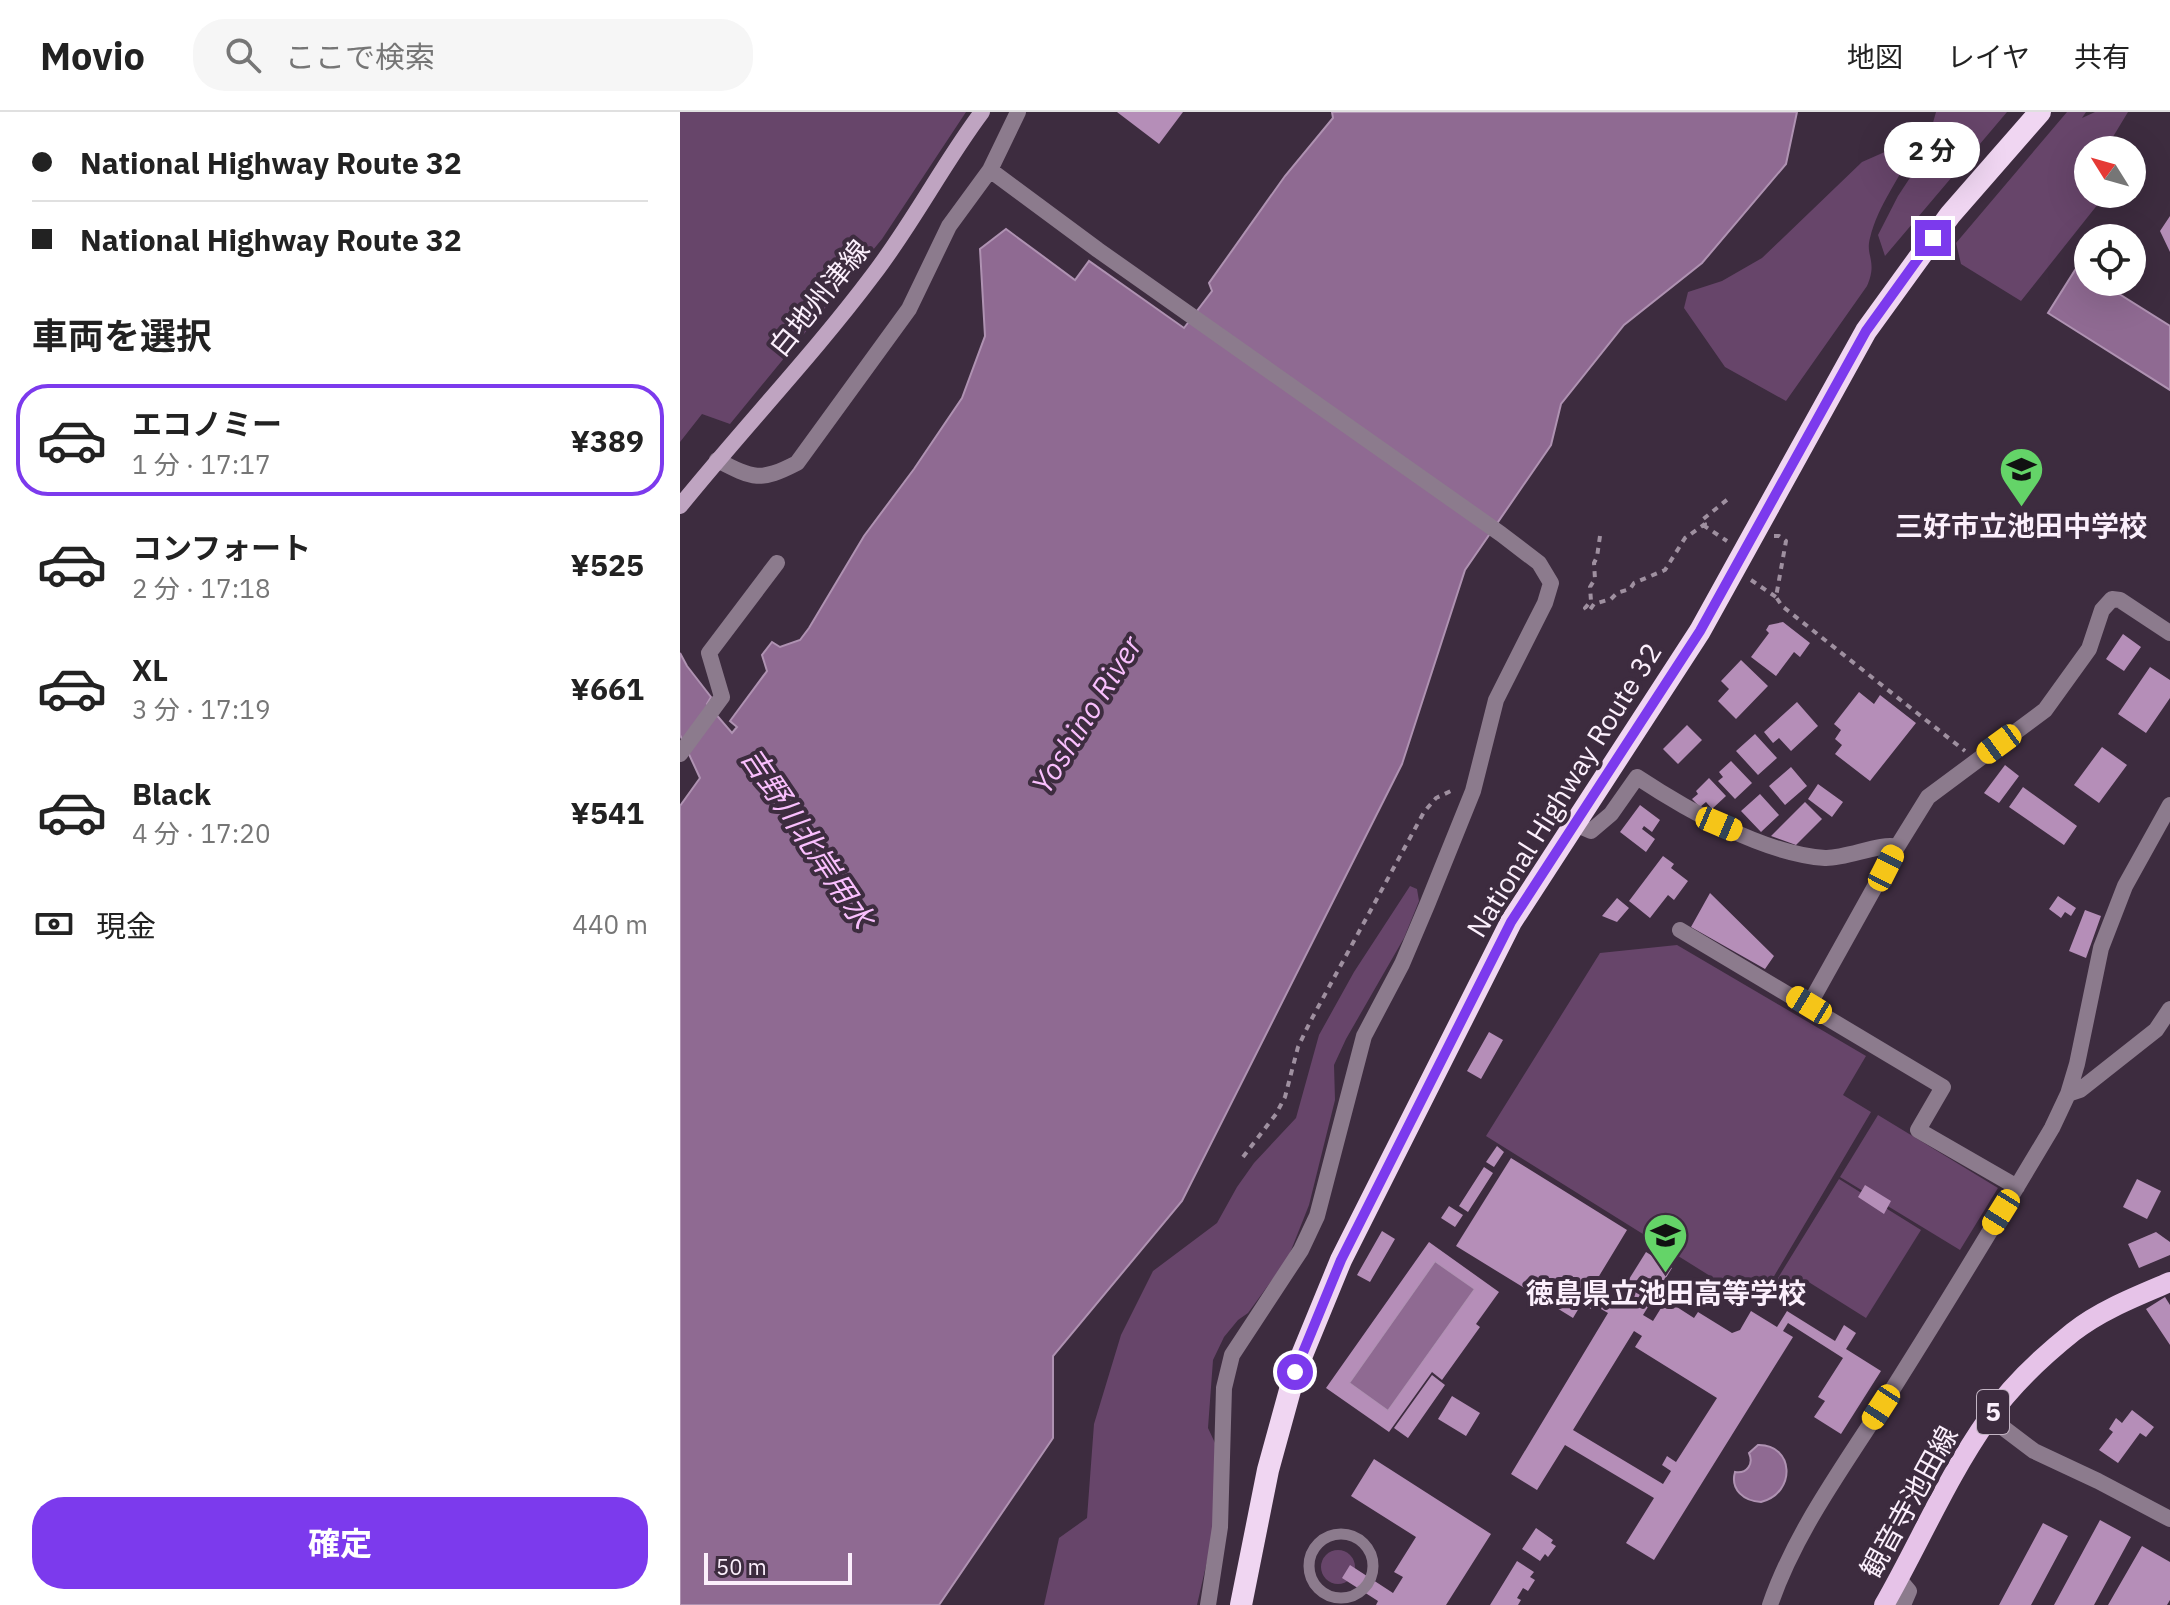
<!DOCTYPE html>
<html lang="ja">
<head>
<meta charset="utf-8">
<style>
	body { margin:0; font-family:"IBM Plex Sans","Noto Sans JP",sans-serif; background:#f6f6f6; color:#222; height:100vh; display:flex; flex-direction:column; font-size:30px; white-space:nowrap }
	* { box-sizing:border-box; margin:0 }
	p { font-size:26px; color:#767676 }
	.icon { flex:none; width:44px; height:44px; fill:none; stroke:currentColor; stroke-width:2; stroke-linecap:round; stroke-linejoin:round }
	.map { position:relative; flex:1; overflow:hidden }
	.sheet { display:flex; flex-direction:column; background:#fff; width:680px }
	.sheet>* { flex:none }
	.hud { display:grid; align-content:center; height:176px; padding:0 32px; background:#fff }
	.needle { width:52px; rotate:307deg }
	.controls { position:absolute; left:1394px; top:24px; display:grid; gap:16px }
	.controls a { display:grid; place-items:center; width:72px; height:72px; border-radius:50%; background:#fff; box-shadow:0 8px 32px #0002; font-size:40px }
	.scale { position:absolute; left:24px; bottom:20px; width:148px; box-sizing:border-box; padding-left:8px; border:4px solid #fbeffc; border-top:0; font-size:22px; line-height:28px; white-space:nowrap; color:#fbeffc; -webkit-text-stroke:6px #3d2c3f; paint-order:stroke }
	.end { position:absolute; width:36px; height:36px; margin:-18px; border:10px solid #7c3aed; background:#fff; box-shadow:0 0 0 4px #fff }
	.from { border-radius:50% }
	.bubble { position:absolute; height:56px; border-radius:28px; background:#fff; box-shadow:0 8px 32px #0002; font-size:26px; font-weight:700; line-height:56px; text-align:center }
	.car { position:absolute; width:24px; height:48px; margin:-24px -12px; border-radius:10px; box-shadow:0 0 6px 2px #0007; background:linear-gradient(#f5c518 24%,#345 0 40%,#f5c518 0 76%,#345 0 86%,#f5c518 0) }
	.hud b { display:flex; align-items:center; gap:28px; height:76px; font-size:30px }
	.hud b+b { border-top:2px solid #e0e0e0 }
	.hud i { width:20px; height:20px; background:#222 }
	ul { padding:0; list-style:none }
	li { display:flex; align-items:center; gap:24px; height:112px; margin:0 16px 12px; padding:0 16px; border:4px solid transparent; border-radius:32px }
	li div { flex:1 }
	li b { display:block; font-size:30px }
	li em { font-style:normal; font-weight:700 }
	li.active { border-color:#7c3aed }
	li>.icon { width:72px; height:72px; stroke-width:1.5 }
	h2 { padding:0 32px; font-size:36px; line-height:96px }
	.pay { display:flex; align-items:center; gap:20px; height:88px; padding:0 32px; font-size:30px }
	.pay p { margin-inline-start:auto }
	.cta { display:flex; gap:16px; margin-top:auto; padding:16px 32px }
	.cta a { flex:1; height:92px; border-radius:32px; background:#7c3aed; color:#fff; font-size:32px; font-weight:700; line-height:92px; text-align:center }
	header { display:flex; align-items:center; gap:48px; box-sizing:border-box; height:112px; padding:0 40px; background:#fff; border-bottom:2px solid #e0e0e0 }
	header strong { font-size:38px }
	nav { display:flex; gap:44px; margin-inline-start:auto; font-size:28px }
	.search { width:560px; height:72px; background:#f6f6f6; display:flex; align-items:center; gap:20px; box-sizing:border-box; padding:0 28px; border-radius:32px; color:#767676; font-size:30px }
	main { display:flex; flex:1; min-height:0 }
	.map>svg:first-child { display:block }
</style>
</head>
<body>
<header>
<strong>Movio</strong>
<div class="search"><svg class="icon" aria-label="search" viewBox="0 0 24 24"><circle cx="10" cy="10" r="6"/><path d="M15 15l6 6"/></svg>ここで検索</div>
<nav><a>地図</a><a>レイヤ</a><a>共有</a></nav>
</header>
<main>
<section class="sheet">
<div class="hud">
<b><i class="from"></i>National Highway Route 32</b>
<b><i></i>National Highway Route 32</b>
</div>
<h2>車両を選択</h2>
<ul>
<li class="active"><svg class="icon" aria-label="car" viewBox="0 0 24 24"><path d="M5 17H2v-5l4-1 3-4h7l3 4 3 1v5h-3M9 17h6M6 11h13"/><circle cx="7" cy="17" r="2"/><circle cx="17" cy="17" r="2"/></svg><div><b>エコノミー</b><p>1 分 · 17:17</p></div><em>¥389</em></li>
<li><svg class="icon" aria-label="car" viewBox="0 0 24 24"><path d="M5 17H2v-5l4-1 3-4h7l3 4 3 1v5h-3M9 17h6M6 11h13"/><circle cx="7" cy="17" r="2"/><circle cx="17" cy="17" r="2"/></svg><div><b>コンフォート</b><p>2 分 · 17:18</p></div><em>¥525</em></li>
<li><svg class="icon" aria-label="car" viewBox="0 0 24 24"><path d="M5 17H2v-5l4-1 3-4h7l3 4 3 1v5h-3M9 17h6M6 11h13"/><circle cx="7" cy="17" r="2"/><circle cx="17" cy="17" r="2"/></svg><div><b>XL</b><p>3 分 · 17:19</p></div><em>¥661</em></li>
<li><svg class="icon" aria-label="car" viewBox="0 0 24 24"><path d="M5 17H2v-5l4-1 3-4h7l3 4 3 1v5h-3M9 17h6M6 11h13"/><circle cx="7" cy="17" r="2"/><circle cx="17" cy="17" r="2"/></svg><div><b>Black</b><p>4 分 · 17:20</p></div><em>¥541</em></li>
</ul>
<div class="pay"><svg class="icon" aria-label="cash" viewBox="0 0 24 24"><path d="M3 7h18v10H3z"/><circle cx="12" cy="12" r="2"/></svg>現金<p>440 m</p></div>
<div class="cta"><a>確定</a></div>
</section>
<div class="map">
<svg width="1490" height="1493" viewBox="0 0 1490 1493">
	<rect width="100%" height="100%" fill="#3d2c3f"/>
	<path fill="#67456a" d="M0,0H286L202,127L50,312L22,302L0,330Z
		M1256,0H1327L1205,144L1198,123L1218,84L1243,46Z
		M1387,0H1406L1402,6L1415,0H1448L1425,38H1408V82H1426L1341,189L1281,152L1276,131Z
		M1216,35L1234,36C1220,66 1198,93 1190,126C1185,144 1198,149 1187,174L1106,289L1045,255L1004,196L1008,180L1042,169L1082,146L1182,50Z
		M730,774L737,777L739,789L724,826L666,927L654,953L655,988L629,1093L608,1146L568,1201L558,1208L544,1225L533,1248L528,1316L535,1331L533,1423L517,1493H364L379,1426L407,1406L414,1312L441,1223L473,1159L537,1111L557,1075L574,1051L616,1006L639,923L674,860Z
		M997,833L1186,944L1163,983L1191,1000L1090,1171L1059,1182L806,1024L920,841Z
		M1198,1003L1318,1076L1280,1138L1160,1065Z
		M1159,1067L1241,1118L1186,1206L1127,1169L1102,1179L1093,1174Z
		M641 1455a17 17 0 1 1 34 0a17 17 0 1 1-34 0Z"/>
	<path fill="#8f6a92" stroke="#af92b2" stroke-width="2" d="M652,0H1117L1106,52L1022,151L944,213L881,292L871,333L785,458L722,652L502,1089L373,1244V1326L259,1493H0V694L20,666L0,623V541L7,554L31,585L27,592L52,621L57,615L50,609L87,559L82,543L92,530L100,535L120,528L129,516L184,424L234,357L282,286L305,224L300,137L326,117L395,168L409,149L504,216L532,179L529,171L605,64L653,6Z
		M1397,155L1408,162V170H1420L1490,214V278L1368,201Z
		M755,1149L795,1177L708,1299L669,1271Z
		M1078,1333C1114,1332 1117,1381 1081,1390C1064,1389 1050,1378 1055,1360C1067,1362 1074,1352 1069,1341Z"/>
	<path fill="#b58eb8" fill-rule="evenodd" d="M437,0H503L479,32Z
		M1490,104V140L1480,119Z
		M1103,510L1130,531L1120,545L1114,540L1096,564L1071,545L1089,521L1086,518L1089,513Z
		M1443,522L1461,535L1444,559L1426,547Z
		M1061,548L1088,574L1056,607L1038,589L1049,577L1041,569Z
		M1470,555L1490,568V586L1466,621L1438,602Z
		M1179,580L1194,592L1200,583L1236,611L1190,669L1155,642L1162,633L1155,627L1161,618L1154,612Z
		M1117,590L1138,614L1111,639L1099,626L1093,631L1084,620Z
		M1007,613L1022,628L998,652L983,637Z
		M1075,622L1097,646L1078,663L1056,639Z
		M1422,635L1447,653L1419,691L1394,673Z
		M1051,649L1072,671L1055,687L1038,669L1043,665L1039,660Z
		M1325,653L1339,664L1319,691L1304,681Z
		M1111,655L1127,674L1105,693L1089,674Z
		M1029,666L1046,684L1032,697L1026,690L1020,695L1012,687L1018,682L1016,679Z
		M1138,672L1163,690L1152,705L1128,687Z
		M1343,675L1397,714L1384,733L1329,695Z
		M1080,682L1099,703L1081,720L1061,699Z
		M1125,690L1142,707L1116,733L1091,724Z
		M960,693L980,708L972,720L964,714L962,717L975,727L966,740L940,720Z
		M983,744L994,752L991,756L1008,769L994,788L988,783L970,806L949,789Z
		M1030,781L1094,844L1085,857L1011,815Z
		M1378,784L1396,796L1391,804L1385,800L1381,806L1369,797Z
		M937,786L949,796L937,810L922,804Z
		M1405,798L1421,804L1406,846L1389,839Z
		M809,920L823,928L801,967L787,959Z
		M817,1034L824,1040L814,1055L806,1050Z
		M831,1046L947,1118L913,1174L936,1188L966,1140L992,1156L963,1203L973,1209L986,1188L1014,1206L1018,1200L1052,1221L1060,1218L1071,1199L1097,1215L1107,1199L1155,1229L1164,1213L1176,1221L1166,1237L1201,1259L1161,1322L1134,1305L1145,1289L1138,1285L1163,1246L1108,1211L1103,1219L1113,1225L974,1448L946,1431L974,1386L885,1333L857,1378L831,1362L928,1201L914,1193L911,1197L902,1191L893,1206L776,1134ZM954,1219L962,1224L955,1235L1037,1286L996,1350L987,1344L982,1353L991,1359L983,1372L893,1318Z
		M804,1055L813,1061L788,1100L779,1094Z
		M1457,1067L1481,1079L1467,1107L1443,1095Z
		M1185,1073L1211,1089L1204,1102L1178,1085Z
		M769,1094L783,1103L775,1115L761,1106Z
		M702,1119L715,1127L690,1170L677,1163Z
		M1476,1120L1490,1130V1143L1459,1156L1448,1132Z
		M749,1130L819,1180L796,1212L800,1215L762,1268L752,1260L709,1320L646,1276ZM755,1149L795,1177L708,1299L669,1271Z
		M1485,1185L1490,1193V1233L1466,1197Z
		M752,1263L765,1273L728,1326L714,1316Z
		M772,1284L800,1301L786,1324L758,1307Z
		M1452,1298L1474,1315L1466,1325L1460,1321L1438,1351L1419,1338L1433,1320L1429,1317L1436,1306L1442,1311Z
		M694,1347L811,1422L766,1493H696L698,1489L662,1466L670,1453L713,1481L723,1465L714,1460L736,1425L671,1384Z
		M1420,1408L1451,1425L1414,1493H1374Z
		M1363,1411L1388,1424L1351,1493H1319Z
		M856,1416L873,1428L871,1431L876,1434L868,1445L865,1442L860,1449L842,1437Z
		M1462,1434L1490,1450V1488L1487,1493H1428Z
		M837,1449L854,1460L850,1465L855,1468L848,1479L843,1476L837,1486L841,1488L838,1493H810Z"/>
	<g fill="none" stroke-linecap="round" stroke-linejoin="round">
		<path stroke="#9f90a0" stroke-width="4" stroke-dasharray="6 6" stroke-linecap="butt" d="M1023,413L1047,429
			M920,424L917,445L914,451L915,467L910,475L911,489L905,496L909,499L914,492L931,487L937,481L950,477L954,471L985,458L1005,426L1025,412L1022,408L1048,387L1050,388
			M1094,424H1099L1106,429L1096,485L1102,494L1285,639
			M1071,468L1096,485
			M563,1045L596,1002L605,985L618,935L630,910L744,700L756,686L773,678"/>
		<path stroke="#8c7b8d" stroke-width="11" d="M629 1454a32 32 0 1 1 64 0a32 32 0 1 1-64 0Z"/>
		<path stroke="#8c7b8d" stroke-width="16" d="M338,0L310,58L418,138L821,422L859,451L871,471L865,491L816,588L793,679L747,793L722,852L684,924L637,1104L621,1138L552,1243L544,1276L540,1415L528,1493
			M37,348C74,367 80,370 117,351L229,197L269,114L310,58
			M0,642L42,585L29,541L97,451
			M895,712L911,719L931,702L957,665C1007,698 1084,742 1145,746C1166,747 1202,730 1217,735
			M1000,818L1263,975L1238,1018L1337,1075
			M1129,893L1217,735L1248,685L1365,598L1409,537L1422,498L1432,487L1440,488L1490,521
			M1388,982L1400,978L1476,918L1490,897
			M1309,1305L1354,1339L1418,1369L1490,1407
			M1219,1467L1229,1479L1223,1493
			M1090,1493C1115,1421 1160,1360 1200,1297C1259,1204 1316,1110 1372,1016L1388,982L1397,952L1421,836L1445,774L1490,693"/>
		<path stroke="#bfa4c1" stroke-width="16" d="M0,394C63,316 133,243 193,163C233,111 263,52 302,0"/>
		<path stroke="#e6c3e8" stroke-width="20" d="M1204,1493C1239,1432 1267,1365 1308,1307C1330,1275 1363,1244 1393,1220C1421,1198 1457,1184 1490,1170"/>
		<path stroke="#f0d6f2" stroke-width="22" d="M561,1493L588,1358L615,1260L661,1148L831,810L1020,519L1186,219L1270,103L1360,0"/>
	</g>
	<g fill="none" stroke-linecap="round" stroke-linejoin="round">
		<path stroke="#7c3aed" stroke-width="10" d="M615,1260L661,1148L831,810L1020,519L1186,219L1253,126"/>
	</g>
	<defs>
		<symbol id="school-pin" viewBox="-11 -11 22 30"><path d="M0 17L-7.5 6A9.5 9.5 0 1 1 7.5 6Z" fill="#64d468" stroke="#3d2c3f"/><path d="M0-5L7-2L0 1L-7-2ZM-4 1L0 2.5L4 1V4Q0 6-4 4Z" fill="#111"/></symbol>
	</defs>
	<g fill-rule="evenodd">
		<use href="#school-pin" x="1316" y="332" width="51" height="69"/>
		<use href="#school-pin" x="960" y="1098" width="51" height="69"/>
	</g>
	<g text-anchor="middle" stroke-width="8" stroke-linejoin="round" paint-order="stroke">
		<rect fill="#3d2c3f" stroke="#c2b4c3" stroke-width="2" x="1297" y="1278" width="32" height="44" rx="6"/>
		<g font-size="26" font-weight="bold" fill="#fbeffc">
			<text x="1313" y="1309">5</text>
		</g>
		<g font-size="28" fill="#fbeffc" stroke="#3d2c3f">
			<text transform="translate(139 186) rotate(-51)" y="10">白地州津線</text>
			<text transform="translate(884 678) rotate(-58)" y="10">National Highway Route 32</text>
			<text transform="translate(1229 1390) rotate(-61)" y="10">観音寺池田線</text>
		</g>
		<g font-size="28" font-weight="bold" fill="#fbeffc" stroke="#3d2c3f">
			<text x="1341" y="424">三好市立池田中学校</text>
			<text x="986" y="1191">徳島県立池田高等学校</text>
		</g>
		<g font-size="30" font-style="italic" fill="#f9bffd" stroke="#3d2c3f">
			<text transform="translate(407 603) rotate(-58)" y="10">Yoshino River</text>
			<text transform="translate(127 726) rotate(56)" y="10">吉野川北岸用水</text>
		</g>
	</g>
</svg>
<div class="controls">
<a><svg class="needle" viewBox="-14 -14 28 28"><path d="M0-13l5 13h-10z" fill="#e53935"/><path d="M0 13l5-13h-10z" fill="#767676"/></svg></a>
<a><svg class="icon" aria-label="locate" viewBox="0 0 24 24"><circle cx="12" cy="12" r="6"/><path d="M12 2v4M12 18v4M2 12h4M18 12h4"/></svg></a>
</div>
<div class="scale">50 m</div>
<i class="end from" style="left:615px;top:1260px"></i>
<i class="end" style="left:1253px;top:126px"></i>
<div class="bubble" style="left:1204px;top:10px;width:96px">2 分</div>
<i class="car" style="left:1319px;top:632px;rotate:234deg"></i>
<i class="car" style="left:1039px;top:712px;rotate:113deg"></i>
<i class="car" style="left:1206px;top:756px;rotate:27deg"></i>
<i class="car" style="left:1129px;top:893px;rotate:301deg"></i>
<i class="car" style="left:1321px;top:1100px;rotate:212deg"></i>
<i class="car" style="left:1201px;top:1295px;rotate:213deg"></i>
</div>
</main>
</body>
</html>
